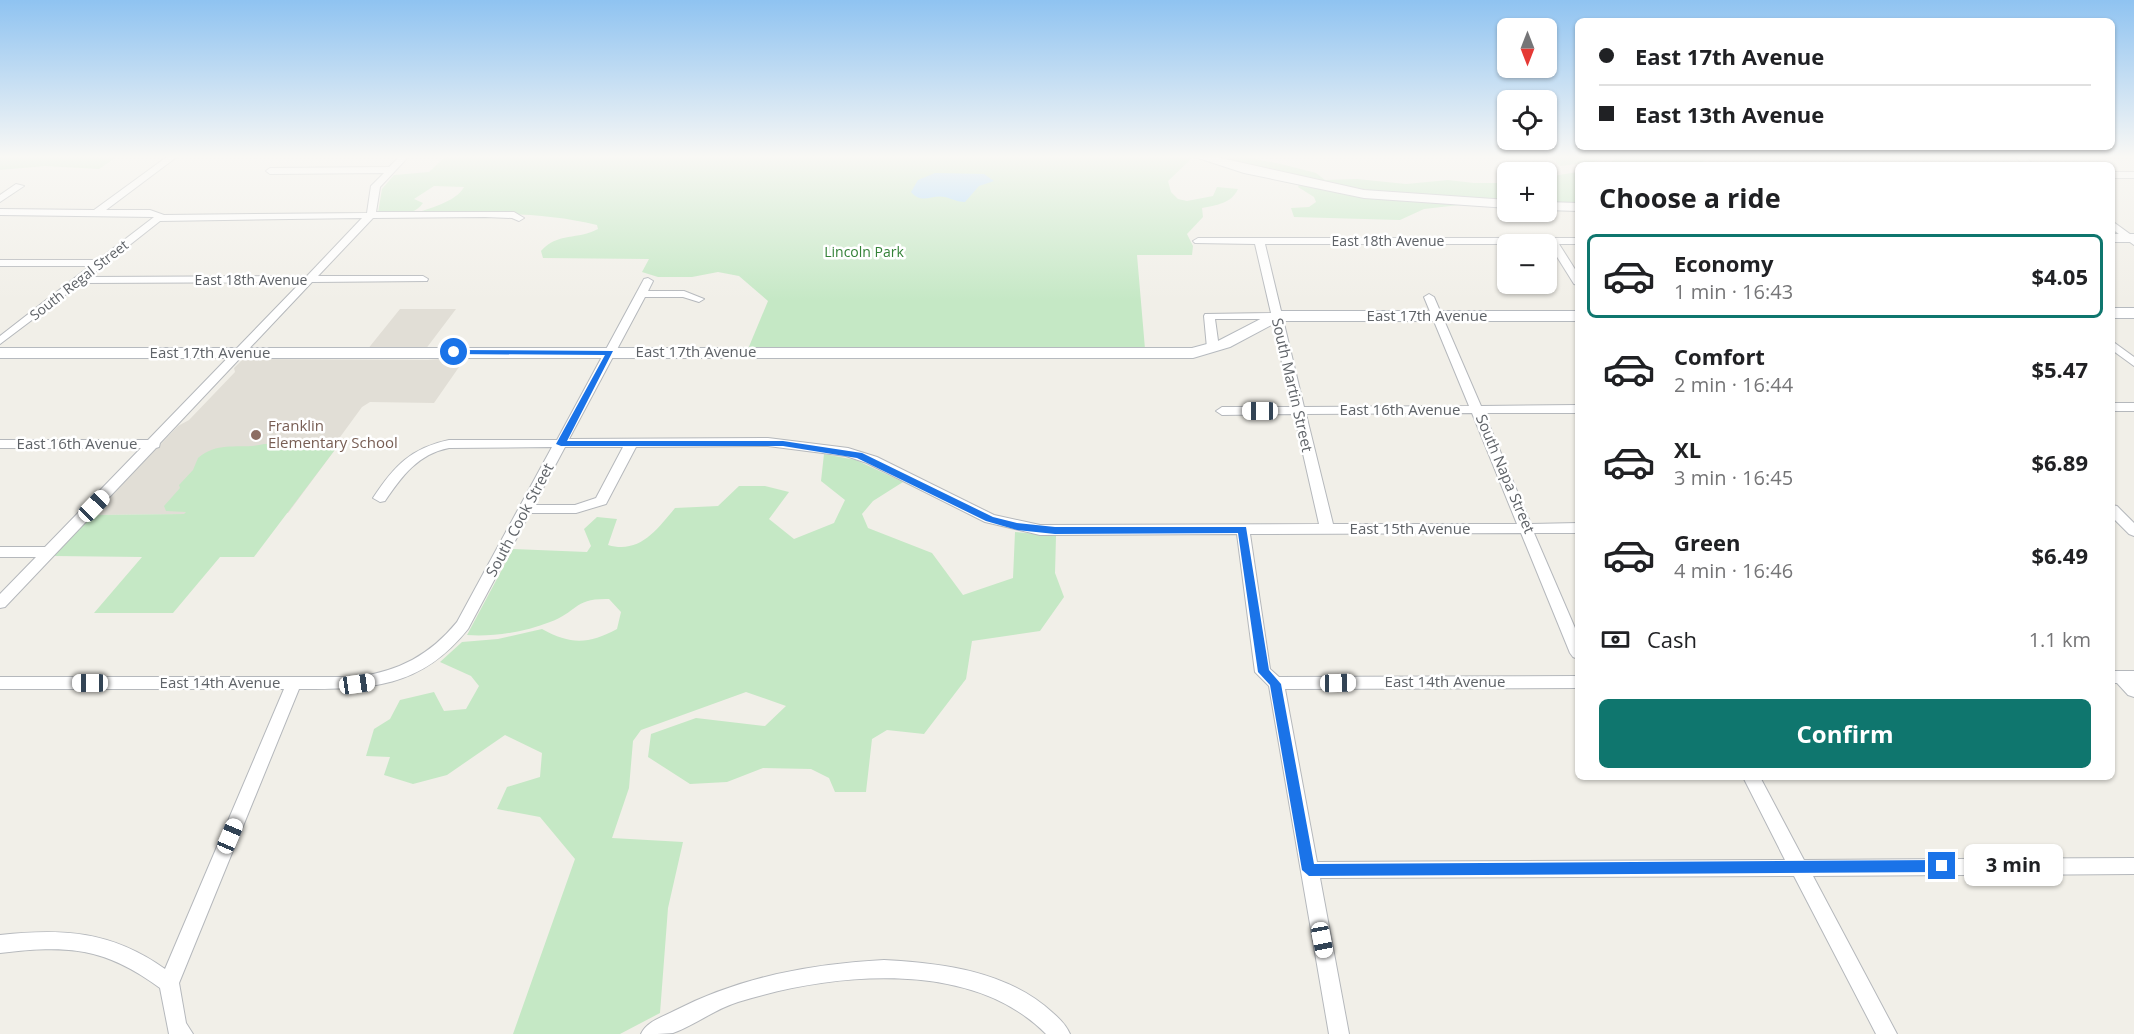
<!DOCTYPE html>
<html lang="en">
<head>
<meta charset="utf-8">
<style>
	body { margin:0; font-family:"Open Sans",sans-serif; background:#f6f6f6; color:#202124; height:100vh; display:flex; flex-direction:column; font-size:22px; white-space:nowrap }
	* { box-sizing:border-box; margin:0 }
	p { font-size:20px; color:#757577 }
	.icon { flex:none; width:33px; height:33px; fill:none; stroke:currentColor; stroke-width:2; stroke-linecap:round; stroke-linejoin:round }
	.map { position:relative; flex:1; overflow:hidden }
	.details { position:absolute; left:1575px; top:162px; width:540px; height:618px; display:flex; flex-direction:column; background:#fff; border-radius:9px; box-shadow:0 2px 4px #0004 }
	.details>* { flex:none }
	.hud { position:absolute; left:1575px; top:18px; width:540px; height:132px; border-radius:9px; box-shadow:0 2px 4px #0004; display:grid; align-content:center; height:132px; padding:0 24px; background:#fff }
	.needle { width:39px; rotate:180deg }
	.tools { position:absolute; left:1497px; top:18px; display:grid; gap:12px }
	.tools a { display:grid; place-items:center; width:60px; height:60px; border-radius:9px; background:#fff; box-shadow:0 2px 4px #0004; font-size:30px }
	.end { position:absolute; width:27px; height:27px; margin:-14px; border:8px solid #1a73e8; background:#fff; box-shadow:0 0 0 3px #fff }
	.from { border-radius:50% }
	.bubble { position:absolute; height:42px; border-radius:9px; background:#fff; box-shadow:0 2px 4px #0004; font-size:20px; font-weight:700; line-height:42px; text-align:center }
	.car { position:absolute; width:18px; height:36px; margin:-18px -9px; border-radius:8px; box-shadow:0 0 4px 2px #0007; background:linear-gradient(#fff 24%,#345 0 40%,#fff 0 76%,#345 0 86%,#fff 0) }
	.hud b { display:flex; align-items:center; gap:21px; height:57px; font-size:22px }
	.hud b+b { border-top:2px solid #e0e0e0 }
	.hud i { width:15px; height:15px; background:#202124 }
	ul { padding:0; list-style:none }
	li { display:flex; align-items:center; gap:18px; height:84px; margin:0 12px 9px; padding:0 12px; border:3px solid transparent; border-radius:9px }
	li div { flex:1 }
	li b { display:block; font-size:22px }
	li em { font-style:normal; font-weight:700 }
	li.active { border-color:#0f766e }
	li>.icon { width:54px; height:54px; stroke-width:1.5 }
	h2 { padding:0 24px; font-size:27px; line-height:72px }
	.pay { display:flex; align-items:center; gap:15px; height:66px; padding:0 24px; font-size:22px }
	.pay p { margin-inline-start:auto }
	.cta { display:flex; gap:12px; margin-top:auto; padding:12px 24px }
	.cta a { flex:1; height:69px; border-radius:9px; background:#0f766e; color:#fff; font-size:24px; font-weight:700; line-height:69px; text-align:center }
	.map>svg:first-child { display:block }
</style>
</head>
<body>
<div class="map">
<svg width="2134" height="1034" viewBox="0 0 2134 1034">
	<rect width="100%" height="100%" fill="#f1efe8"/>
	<path fill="#e1ded6" d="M400,309H456L425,350H367Z
		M466,357L434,403L370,402L362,407L335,444L337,447L288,513L93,515L178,426L189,420L235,372L234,368L243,359L428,360Z"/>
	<path fill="#c5e8c5" d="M0,156H118L99,169L45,166L0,170Z
		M446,156H1186L1192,158L1168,181L1171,192L1178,199L1187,201L1213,196L1217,187L1238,189C1231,204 1216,205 1202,208L1203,217L1187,234L1193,246L1192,255H1137L1145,349H748L768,301L739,276L718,272L692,277H658L642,272L649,259L543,258L541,251C558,232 578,240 598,229L597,225C537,210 474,214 412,214C428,209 456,202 464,187L434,186L414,199L423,203C414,217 393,214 378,213L382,189L394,175L429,172Z
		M1212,156H1241L1281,164L1316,173L1325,180L1357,179L1406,184L1448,180L1474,183H1507V200L1367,191Z
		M1536,156H1609L1593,162L1560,166L1552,158Z
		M1621,156H1713L1703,161L1706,165H1606Z
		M1578,172V204L1547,202L1546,177Z
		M1299,185L1372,199L1459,205L1424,209L1400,220L1294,217L1291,208L1309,207L1316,202L1314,197L1298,187Z
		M264,444H335L337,447L254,557H220L173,613H94L142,557L53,556L93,515L184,514L186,512L166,511L164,506L180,488L179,485L193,470L198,458C219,440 240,450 264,444Z
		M824,454L856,460L903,482L873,501L862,514L868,528L932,553L963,595L1013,578L1015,532L1056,536L1055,573L1064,597L1040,631L972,641L966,679L924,734L887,730L872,739L866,792H835L829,778L811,769L763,768L727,782L690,784L648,757L651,734L696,718L765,726L786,706L746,692L641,730L633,741L629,788L612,838L683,842L668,908L660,1013L620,1034H513L575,859L540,817L497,809L507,787L540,777L542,753L505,735L447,775L413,784L384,775L390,757L366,756L374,729L390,719L400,700L434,692L444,711L466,709L479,686L471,676L440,662L462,642L498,639L542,629C571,645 589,644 617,629L621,612L609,599C573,598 578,612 550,622C525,632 493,637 467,635L513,549L587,552L591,546L584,529L597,517L617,519L608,545C639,554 656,531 675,508L718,506L739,486H765L789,492L769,519L794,539L834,523L845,500L821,481Z"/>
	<path fill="#aadaff" d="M935,173L984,174L994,181L979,186L965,202C957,202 953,199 945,197C932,194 922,205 911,192L918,180Z"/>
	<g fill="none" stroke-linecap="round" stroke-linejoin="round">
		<defs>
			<path id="street" d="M168,156H178L106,210H150L164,215L367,213L371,186L384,173L270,174L266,171L270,168L389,167L400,156H409L380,187L376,212H514L524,218L519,221L512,218L485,217L373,218L318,276H423L428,279L427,281L312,282L160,443L159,447L156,448L5,607L0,608V594L36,557H0V547H45L141,448H0V440H148L301,282L81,283L0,344V336L90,266H0V260H98L154,217L0,215V209L94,210ZM362,218L307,276L89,277L160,221Z
				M2014,156H2024L2034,165H2024Z
				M2112,172H2134V178H2112Z
				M16,184L24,186L0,202V195Z
				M2112,221L2134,237V245L2112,229Z
				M1198,238H1578V244H1559L1578,274V285L1574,284L1549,244H1265L1304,407L1469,406L1424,297L1429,294L1434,297L1481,406L1578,405V413H1484L1531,524L1578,523V533H1534L1578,635V659L1573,657L1570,653L1521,533L1250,534L1270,669L1279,677L1578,676V688L1285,689L1317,862L1785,860L1743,777H1760L1804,860L2134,858V874L1813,876L1897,1034H1876L1794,876L1320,878L1349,1034H1329L1269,686L1255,672L1237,534L1040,535L985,522L867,463L846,456L768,446L636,447L606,504L576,513H530L468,629C420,689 370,689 299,689L179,983L186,1023L193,1034H169L160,988C104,947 68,945 0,953V935C63,928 112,931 165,969L284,689H0V677H357C399,671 430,655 457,622L552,447L449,448C418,454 402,476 385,501L380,502L373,498C394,466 411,448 449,440H557L644,279L648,278L653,281L648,291H684L704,299L699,302L683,297H645L569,439L768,438L848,448L877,457L994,515L1040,525L1319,524L1294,414L1222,415L1216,411L1222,407H1292L1272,319H1215L1219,348L1213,351L1207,348L1204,316L1205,314L1271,313L1255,244L1195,243L1193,241ZM1472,413L1517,524H1333L1306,414ZM565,447H623L596,498L575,505H534Z
				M2112,341L2134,357V366L2112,350Z
				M2112,403H2134V411H2112Z
				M2112,505L2117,506L2134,523V536L2129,534L2112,517Z
				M2112,671H2134V697L2128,695L2117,683H2112Z
				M884,960C942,963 1008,971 1053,1013C1060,1019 1066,1025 1070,1034H1046C971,958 832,973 738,1002C715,1009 695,1025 673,1033C664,1034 650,1034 641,1034C646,1022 662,1017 674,1011C740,977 810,964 884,960Z"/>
			<path id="secondary" d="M1192,156H1212L1364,190L1508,200V208L1364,198L1244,173Z
				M1546,202L1578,203V211L1546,210Z
				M2112,234H2134V242H2112Z
				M2112,308H2134V318H2112Z
				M1276,311H1578V321H1279L1230,347L1193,358H0V348H1192L1218,341Z"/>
		</defs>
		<use href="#street" stroke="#b5b8bc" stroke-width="2"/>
		<use href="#secondary" stroke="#b6babf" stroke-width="2"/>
		<use href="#street" fill="#fff" fill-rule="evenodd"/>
		<use href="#secondary" fill="#fff" fill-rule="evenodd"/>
	</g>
	<linearGradient id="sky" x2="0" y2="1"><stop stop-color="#8fc3f1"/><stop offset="0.52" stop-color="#f9f8f5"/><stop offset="1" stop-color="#f9f8f5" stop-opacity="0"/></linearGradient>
	<rect width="2134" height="301" fill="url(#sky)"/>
	<path fill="#1a73e8" d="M454,350L613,351L567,441H783L862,453L993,517L1017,523L1055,527H1246L1269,670L1281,684L1314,864L1942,860L1949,866L1942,872L1309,876L1302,870L1270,685L1258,672L1238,533L1055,534L1017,530L986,521L857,458L783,446H561L556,444L605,355L451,354Z"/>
	<circle fill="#8d6e63" stroke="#fff" stroke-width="2" cx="256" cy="435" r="6"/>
	<g text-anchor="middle" stroke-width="5" stroke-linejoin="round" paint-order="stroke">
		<g font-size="14" fill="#5f6368" stroke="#fff">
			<text x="1388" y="246">East 18th Avenue</text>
			<text transform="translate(79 280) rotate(-38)" y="5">South Regal Street</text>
			<text x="251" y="285">East 18th Avenue</text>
		</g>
		<g font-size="14" fill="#348238" stroke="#fff">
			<text x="864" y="257">Lincoln Park</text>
		</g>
		<g font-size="15" fill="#5f6368" stroke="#fff">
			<text x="1427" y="321">East 17th Avenue</text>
			<text x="696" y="357">East 17th Avenue</text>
			<text x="210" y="358">East 17th Avenue</text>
			<text transform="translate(1292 385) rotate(77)" y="5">South Martin Street</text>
			<text x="1400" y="415">East 16th Avenue</text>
			<text x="77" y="449">East 16th Avenue</text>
			<text transform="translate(1505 474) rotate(67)" y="5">South Napa Street</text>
			<text transform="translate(520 520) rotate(-62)" y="5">South Cook Street</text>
			<text x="1410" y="534">East 15th Avenue</text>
			<text x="1445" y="687">East 14th Avenue</text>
			<text x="220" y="688">East 14th Avenue</text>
		</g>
		<g font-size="15" fill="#785e54" stroke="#fff" text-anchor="start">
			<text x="268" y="431">Franklin<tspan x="268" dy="17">Elementary School</tspan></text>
		</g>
	</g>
</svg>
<div class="tools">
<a><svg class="needle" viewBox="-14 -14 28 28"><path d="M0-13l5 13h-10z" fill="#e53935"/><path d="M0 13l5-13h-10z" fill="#757577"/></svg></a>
<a><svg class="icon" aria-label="locate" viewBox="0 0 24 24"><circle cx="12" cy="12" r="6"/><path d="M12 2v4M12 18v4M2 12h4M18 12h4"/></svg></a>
<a>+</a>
<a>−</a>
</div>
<i class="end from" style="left:454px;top:352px"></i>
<i class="end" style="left:1942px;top:866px"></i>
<div class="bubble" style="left:1964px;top:844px;width:99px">3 min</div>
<i class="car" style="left:1260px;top:411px;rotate:270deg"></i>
<i class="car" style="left:94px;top:506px;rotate:44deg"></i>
<i class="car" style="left:90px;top:683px;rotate:270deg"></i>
<i class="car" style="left:1338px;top:683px;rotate:89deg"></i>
<i class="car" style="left:357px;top:684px;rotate:82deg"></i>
<i class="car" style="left:230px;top:836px;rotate:23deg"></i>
<i class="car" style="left:1322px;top:940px;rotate:169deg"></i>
<div class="hud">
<b><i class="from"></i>East 17th Avenue</b>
<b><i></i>East 13th Avenue</b>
</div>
<section class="details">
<h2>Choose a ride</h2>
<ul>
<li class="active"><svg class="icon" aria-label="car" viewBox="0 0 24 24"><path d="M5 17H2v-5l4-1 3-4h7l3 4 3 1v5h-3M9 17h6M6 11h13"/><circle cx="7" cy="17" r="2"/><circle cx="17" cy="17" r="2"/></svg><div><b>Economy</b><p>1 min · 16:43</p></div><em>$4.05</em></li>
<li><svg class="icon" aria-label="car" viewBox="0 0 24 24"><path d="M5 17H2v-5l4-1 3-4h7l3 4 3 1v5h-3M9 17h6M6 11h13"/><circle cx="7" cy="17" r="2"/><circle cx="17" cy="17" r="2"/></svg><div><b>Comfort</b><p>2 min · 16:44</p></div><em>$5.47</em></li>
<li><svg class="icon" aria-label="car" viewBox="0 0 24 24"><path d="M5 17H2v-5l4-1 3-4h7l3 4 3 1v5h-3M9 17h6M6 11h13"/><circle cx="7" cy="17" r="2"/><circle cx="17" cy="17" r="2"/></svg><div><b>XL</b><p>3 min · 16:45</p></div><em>$6.89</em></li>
<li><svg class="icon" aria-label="car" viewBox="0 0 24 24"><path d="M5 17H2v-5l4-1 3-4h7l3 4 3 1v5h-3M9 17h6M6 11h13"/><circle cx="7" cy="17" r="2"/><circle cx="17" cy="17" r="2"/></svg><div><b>Green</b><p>4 min · 16:46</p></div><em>$6.49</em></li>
</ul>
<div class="pay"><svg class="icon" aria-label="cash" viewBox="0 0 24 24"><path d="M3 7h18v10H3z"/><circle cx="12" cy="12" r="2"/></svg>Cash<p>1.1 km</p></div>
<div class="cta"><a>Confirm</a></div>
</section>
</div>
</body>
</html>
